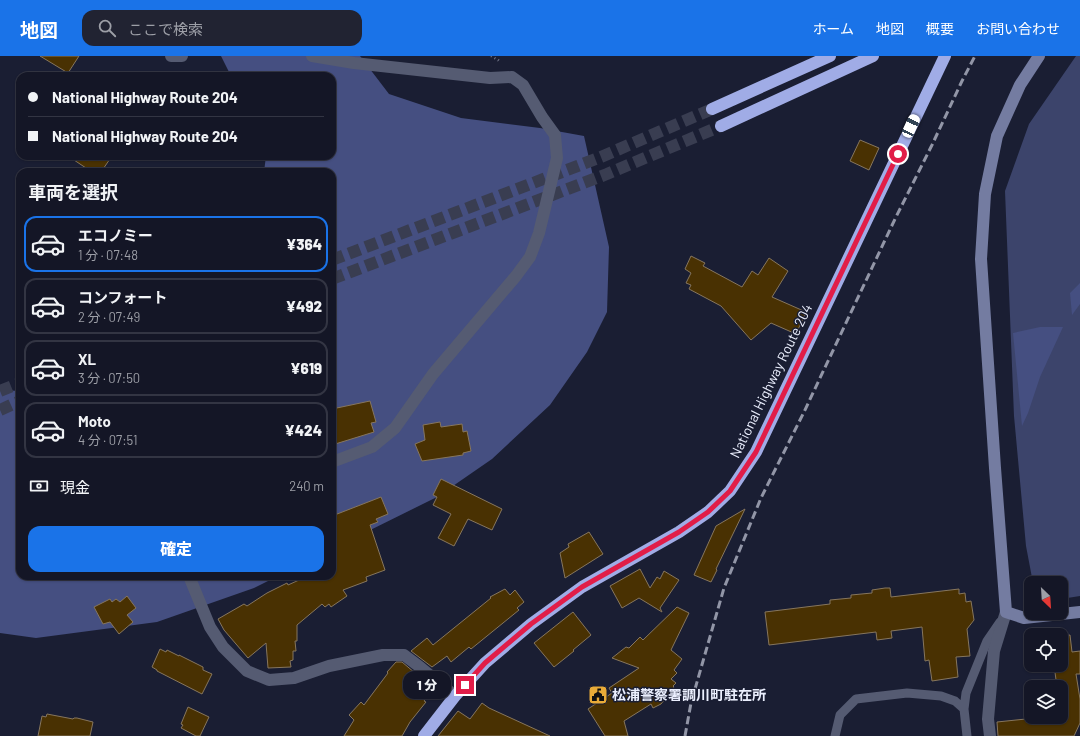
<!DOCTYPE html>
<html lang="ja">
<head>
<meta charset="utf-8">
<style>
	body { margin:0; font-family:Barlow,"Noto Sans JP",sans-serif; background:#212332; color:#f1f3f6; height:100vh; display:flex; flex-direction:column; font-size:15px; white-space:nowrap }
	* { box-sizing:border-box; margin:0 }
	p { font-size:13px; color:#9d9fa7 }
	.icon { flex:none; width:22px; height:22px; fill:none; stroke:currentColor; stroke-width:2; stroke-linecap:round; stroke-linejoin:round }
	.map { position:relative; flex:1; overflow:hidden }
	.side { position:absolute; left:16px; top:112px; width:320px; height:412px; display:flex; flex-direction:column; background:#141626; border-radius:12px; box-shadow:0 1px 3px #0004,0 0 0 1px #333543 }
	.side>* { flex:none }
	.hud { position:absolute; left:16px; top:16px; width:320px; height:88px; border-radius:12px; box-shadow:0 1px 3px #0004,0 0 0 1px #333543; display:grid; align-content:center; height:88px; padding:0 12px; background:#141626 }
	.needle { width:26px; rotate:155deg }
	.fabs { position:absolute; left:1024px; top:520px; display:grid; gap:8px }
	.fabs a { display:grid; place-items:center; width:44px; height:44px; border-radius:8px; background:#141626; box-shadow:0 1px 3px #0004,0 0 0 1px #333543; font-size:20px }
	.end { position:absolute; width:18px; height:18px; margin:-9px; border:5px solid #e11d48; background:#fff; box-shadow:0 0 0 2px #fff }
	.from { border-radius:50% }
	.bubble { position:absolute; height:28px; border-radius:12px; background:#141626; box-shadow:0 1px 3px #0004,0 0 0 1px #333543; font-size:13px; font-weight:800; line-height:28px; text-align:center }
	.car { position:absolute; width:12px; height:24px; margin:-12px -6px; border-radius:5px; box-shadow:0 0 3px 1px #0007; background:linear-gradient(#fff 24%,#345 0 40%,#fff 0 76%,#345 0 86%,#fff 0) }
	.hud b { display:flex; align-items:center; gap:14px; height:38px; font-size:15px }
	.hud b+b { border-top:1px solid #333543 }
	.hud i { width:10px; height:10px; background:#f1f3f6 }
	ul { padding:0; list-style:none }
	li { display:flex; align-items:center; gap:12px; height:56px; margin:0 8px 6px; padding:0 4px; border:2px solid #333543; border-radius:12px }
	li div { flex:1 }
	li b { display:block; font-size:15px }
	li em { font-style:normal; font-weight:800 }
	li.current { border-color:#1a73e8 }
	li>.icon { width:36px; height:36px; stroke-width:1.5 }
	h2 { padding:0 12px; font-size:18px; line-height:48px }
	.pay { display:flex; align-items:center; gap:10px; height:44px; padding:0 12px; font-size:15px }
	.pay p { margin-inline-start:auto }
	.cta { display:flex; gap:8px; margin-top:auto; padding:8px 12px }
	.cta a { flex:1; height:46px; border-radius:12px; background:#1a73e8; color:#fff; font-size:16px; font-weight:800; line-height:46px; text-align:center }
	header { display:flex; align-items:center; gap:24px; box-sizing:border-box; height:56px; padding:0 20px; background:#1a73e8; color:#fff }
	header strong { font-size:19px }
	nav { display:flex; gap:22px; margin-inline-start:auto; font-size:14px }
	.search { width:280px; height:36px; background:#212332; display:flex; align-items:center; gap:10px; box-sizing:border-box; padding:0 14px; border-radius:12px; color:#9d9fa7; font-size:15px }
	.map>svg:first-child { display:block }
</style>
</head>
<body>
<header>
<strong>地図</strong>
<div class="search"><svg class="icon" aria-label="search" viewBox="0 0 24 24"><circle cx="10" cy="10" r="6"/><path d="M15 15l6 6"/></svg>ここで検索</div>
<nav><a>ホーム</a><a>地図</a><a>概要</a><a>お問い合わせ</a></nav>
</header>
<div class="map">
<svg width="1080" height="680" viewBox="0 0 1080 680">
	<rect width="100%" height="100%" fill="#1a1e33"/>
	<path fill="#3c446b" d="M1076,0H1080V540L1061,543V527H1033L1026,490L1014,360L1005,135L1029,68Z"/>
	<path fill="#454f81" d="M221,0H360L389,38L461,62L540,72L584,80L609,191L607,256L587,296L550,349L492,403L437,441L332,493V116H264L266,100H332V20H231Z
		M1080,227V248L1072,259L1070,237Z
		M1040,271H1063L1040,321L1028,357L1022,370L1013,277Z
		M0,334L20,335V520H278L254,532L157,566L36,582L0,577Z"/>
	<path fill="#493102" stroke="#86765e" d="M40,0H79L68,17Z
		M860,84L879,92L869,114L850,105Z
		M68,100H112L101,116H92Z
		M691,200L705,207L703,210L742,231L752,215L758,219L769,202L788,215L772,241L806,256L796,278L771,267L751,284L721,250L689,233L691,229L686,227L691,217L685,213Z
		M370,345L376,366L371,367L374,376L332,389V353Z
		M440,366L441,371L462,368L463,376L467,375L471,395L463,397V399L422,405L415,388L425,384L423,369Z
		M441,423L502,453L492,474L468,463L454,490L438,482L451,458L433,449L437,441L433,439Z
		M381,441L388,458L376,463L378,466L370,469L385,514L366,521L367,525L343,534L347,540L331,551L329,548L325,551L322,548L297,569V585H295L296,595H293V604L290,605L291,611L268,612L266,587L248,602L224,574L218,563L244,548L247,550L267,537L287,527L288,529L308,520H332V460Z
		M745,453L716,513L717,514L711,526L694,519L716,470Z
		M589,476L603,498L565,522L560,497L569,491L568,488Z
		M640,513L650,532L657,521L660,523L664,515L679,524L660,552L662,556L639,542L622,552L610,530Z
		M885,532H890L891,541L959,533V538L965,537L966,546L971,545L974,564L967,573L970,600L956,601L958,621L932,625L929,604L925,605L922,571L891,575L892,582L877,584L876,576L769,589L765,556L830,548V544L851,542V539L872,537V534Z
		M505,533L510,539L515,534L524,546L517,552L519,554L471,593L469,591L451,606L447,600L432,611L411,595L427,582L433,589L491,542L490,541Z
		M127,540L136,552L127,559L133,566L119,578L110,566L103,568L94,551L110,543L112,546L116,543L120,546Z
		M677,551L689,557L671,594L682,603L674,614L677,617L671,623L676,627L673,630L674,631L661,648L653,652L651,648L624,665L628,680H605L588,653L612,637L609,632L639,612L612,602L626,591L629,592L640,581L643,584Z
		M573,556L591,579L573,594L574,595L554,611L534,587Z
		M1070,579L1072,596L1080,595V618H1076L1080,643V667L1074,680H998L997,666L1045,661H1061V631H1057L1054,609H1061V580Z
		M160,593L166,596L167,594L179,600V599L203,611V614L212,618L202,638L157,615V614L152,611Z
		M396,606H402L434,633L424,645L426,646L410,666L402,680H344L354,664L349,659L361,646L364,649L388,617L387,616Z
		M482,647L489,652L550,680H438L458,655L470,663Z
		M188,651L209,661L200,680H196L181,672L183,669L181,668Z
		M47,658L73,663L74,662H77L93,666L90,680H38L42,660L46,661Z"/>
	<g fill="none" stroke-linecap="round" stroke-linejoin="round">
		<path stroke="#393d51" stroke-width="12" stroke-dasharray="12 6" stroke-linecap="butt" d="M332,204L601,101L712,53
			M332,223L607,118L721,70
			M0,335L20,327
			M0,354L20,345"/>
		<path stroke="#727688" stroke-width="2.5" stroke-dasharray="1 3" stroke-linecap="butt" d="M491,0L498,4L500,6"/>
		<path stroke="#555b72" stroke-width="9" d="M964,653L966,637L987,585L1000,566
			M835,680L840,659L856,643L907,637L941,640L955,645L964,653L967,680"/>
		<path stroke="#555b72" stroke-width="12" d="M171,0H182
			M312,0L354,7L490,22L512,21L523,29L542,61L555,79L557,102L539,177L530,201L516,220L433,318L395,372L372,391L332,406
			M189,520L210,571L223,591L247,615L269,624L294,622L329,610L383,599H404L420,611L455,640
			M990,680L988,663L994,595L1006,556"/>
		<path stroke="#747ca1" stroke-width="12" d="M1039,0L1020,29L997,80L985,138L981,203L995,412L1006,556L1024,562L1080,556"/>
		<path stroke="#a0ace6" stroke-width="12" d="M712,53L830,0
			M721,70L873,0
			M424,680L455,640L485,607L531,568L582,531L679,476L708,456L730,435L756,396L945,0"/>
		<path stroke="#9296a7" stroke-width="3" stroke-dasharray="8 4" stroke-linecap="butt" d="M685,680L691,647L724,532L761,442L804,356L895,163L932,89L962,25L975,0"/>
	</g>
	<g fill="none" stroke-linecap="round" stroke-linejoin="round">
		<path stroke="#e11d48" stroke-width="5" d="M465,629L485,607L531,568L582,531L679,476L708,456L730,435L756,396L898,98"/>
	</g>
	<defs>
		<symbol id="civic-square" viewBox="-11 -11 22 22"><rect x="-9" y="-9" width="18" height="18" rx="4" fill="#e9ab38" stroke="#1a1e33"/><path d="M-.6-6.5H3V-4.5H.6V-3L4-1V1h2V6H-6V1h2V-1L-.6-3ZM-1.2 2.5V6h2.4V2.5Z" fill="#111"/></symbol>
	</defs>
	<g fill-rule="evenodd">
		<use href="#civic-square" x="587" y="628" width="22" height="22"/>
	</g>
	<g text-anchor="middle" stroke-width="3" stroke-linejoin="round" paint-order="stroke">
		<g font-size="14" fill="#ebeffe" stroke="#1a1e33">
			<text transform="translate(771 325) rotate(-64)" y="5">National Highway Route 204</text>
		</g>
		<g font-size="14" font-weight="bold" fill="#ebeffe" stroke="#1a1e33" text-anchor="start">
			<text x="612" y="644">松浦警察署調川町駐在所</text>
		</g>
	</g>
</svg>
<div class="fabs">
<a><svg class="needle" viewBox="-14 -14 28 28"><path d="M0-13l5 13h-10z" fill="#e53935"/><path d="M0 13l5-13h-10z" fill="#9d9fa7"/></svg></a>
<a><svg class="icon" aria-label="locate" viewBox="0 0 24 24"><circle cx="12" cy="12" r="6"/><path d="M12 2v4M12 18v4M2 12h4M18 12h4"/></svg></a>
<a><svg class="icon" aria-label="layers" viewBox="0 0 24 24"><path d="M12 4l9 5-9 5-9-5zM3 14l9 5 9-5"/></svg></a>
</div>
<i class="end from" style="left:898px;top:98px"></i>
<i class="end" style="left:465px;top:629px"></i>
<div class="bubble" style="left:403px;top:615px;width:48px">1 分</div>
<i class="car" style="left:911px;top:70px;rotate:25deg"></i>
<div class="hud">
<b><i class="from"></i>National Highway Route 204</b>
<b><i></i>National Highway Route 204</b>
</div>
<section class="side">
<h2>車両を選択</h2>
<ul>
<li class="current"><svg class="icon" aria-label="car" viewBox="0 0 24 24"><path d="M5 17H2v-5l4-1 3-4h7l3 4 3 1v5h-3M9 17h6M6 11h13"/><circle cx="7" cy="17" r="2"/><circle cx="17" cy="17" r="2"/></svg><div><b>エコノミー</b><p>1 分 · 07:48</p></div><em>¥364</em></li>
<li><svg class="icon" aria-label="car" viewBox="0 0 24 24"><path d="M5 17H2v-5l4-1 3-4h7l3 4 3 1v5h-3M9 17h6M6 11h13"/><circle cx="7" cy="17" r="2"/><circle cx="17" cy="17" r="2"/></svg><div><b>コンフォート</b><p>2 分 · 07:49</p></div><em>¥492</em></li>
<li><svg class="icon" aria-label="car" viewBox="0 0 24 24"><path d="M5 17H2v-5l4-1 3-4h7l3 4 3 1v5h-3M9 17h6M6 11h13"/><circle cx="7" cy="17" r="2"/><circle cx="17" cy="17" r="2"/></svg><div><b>XL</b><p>3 分 · 07:50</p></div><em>¥619</em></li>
<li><svg class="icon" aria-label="car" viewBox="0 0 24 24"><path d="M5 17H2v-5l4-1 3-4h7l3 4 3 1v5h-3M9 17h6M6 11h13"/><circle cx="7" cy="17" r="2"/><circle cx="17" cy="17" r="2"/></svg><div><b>Moto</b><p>4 分 · 07:51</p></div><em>¥424</em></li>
</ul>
<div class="pay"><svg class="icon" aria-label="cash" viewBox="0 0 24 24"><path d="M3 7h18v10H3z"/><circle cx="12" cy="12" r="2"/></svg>現金<p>240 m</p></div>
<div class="cta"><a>確定</a></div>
</section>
</div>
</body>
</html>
